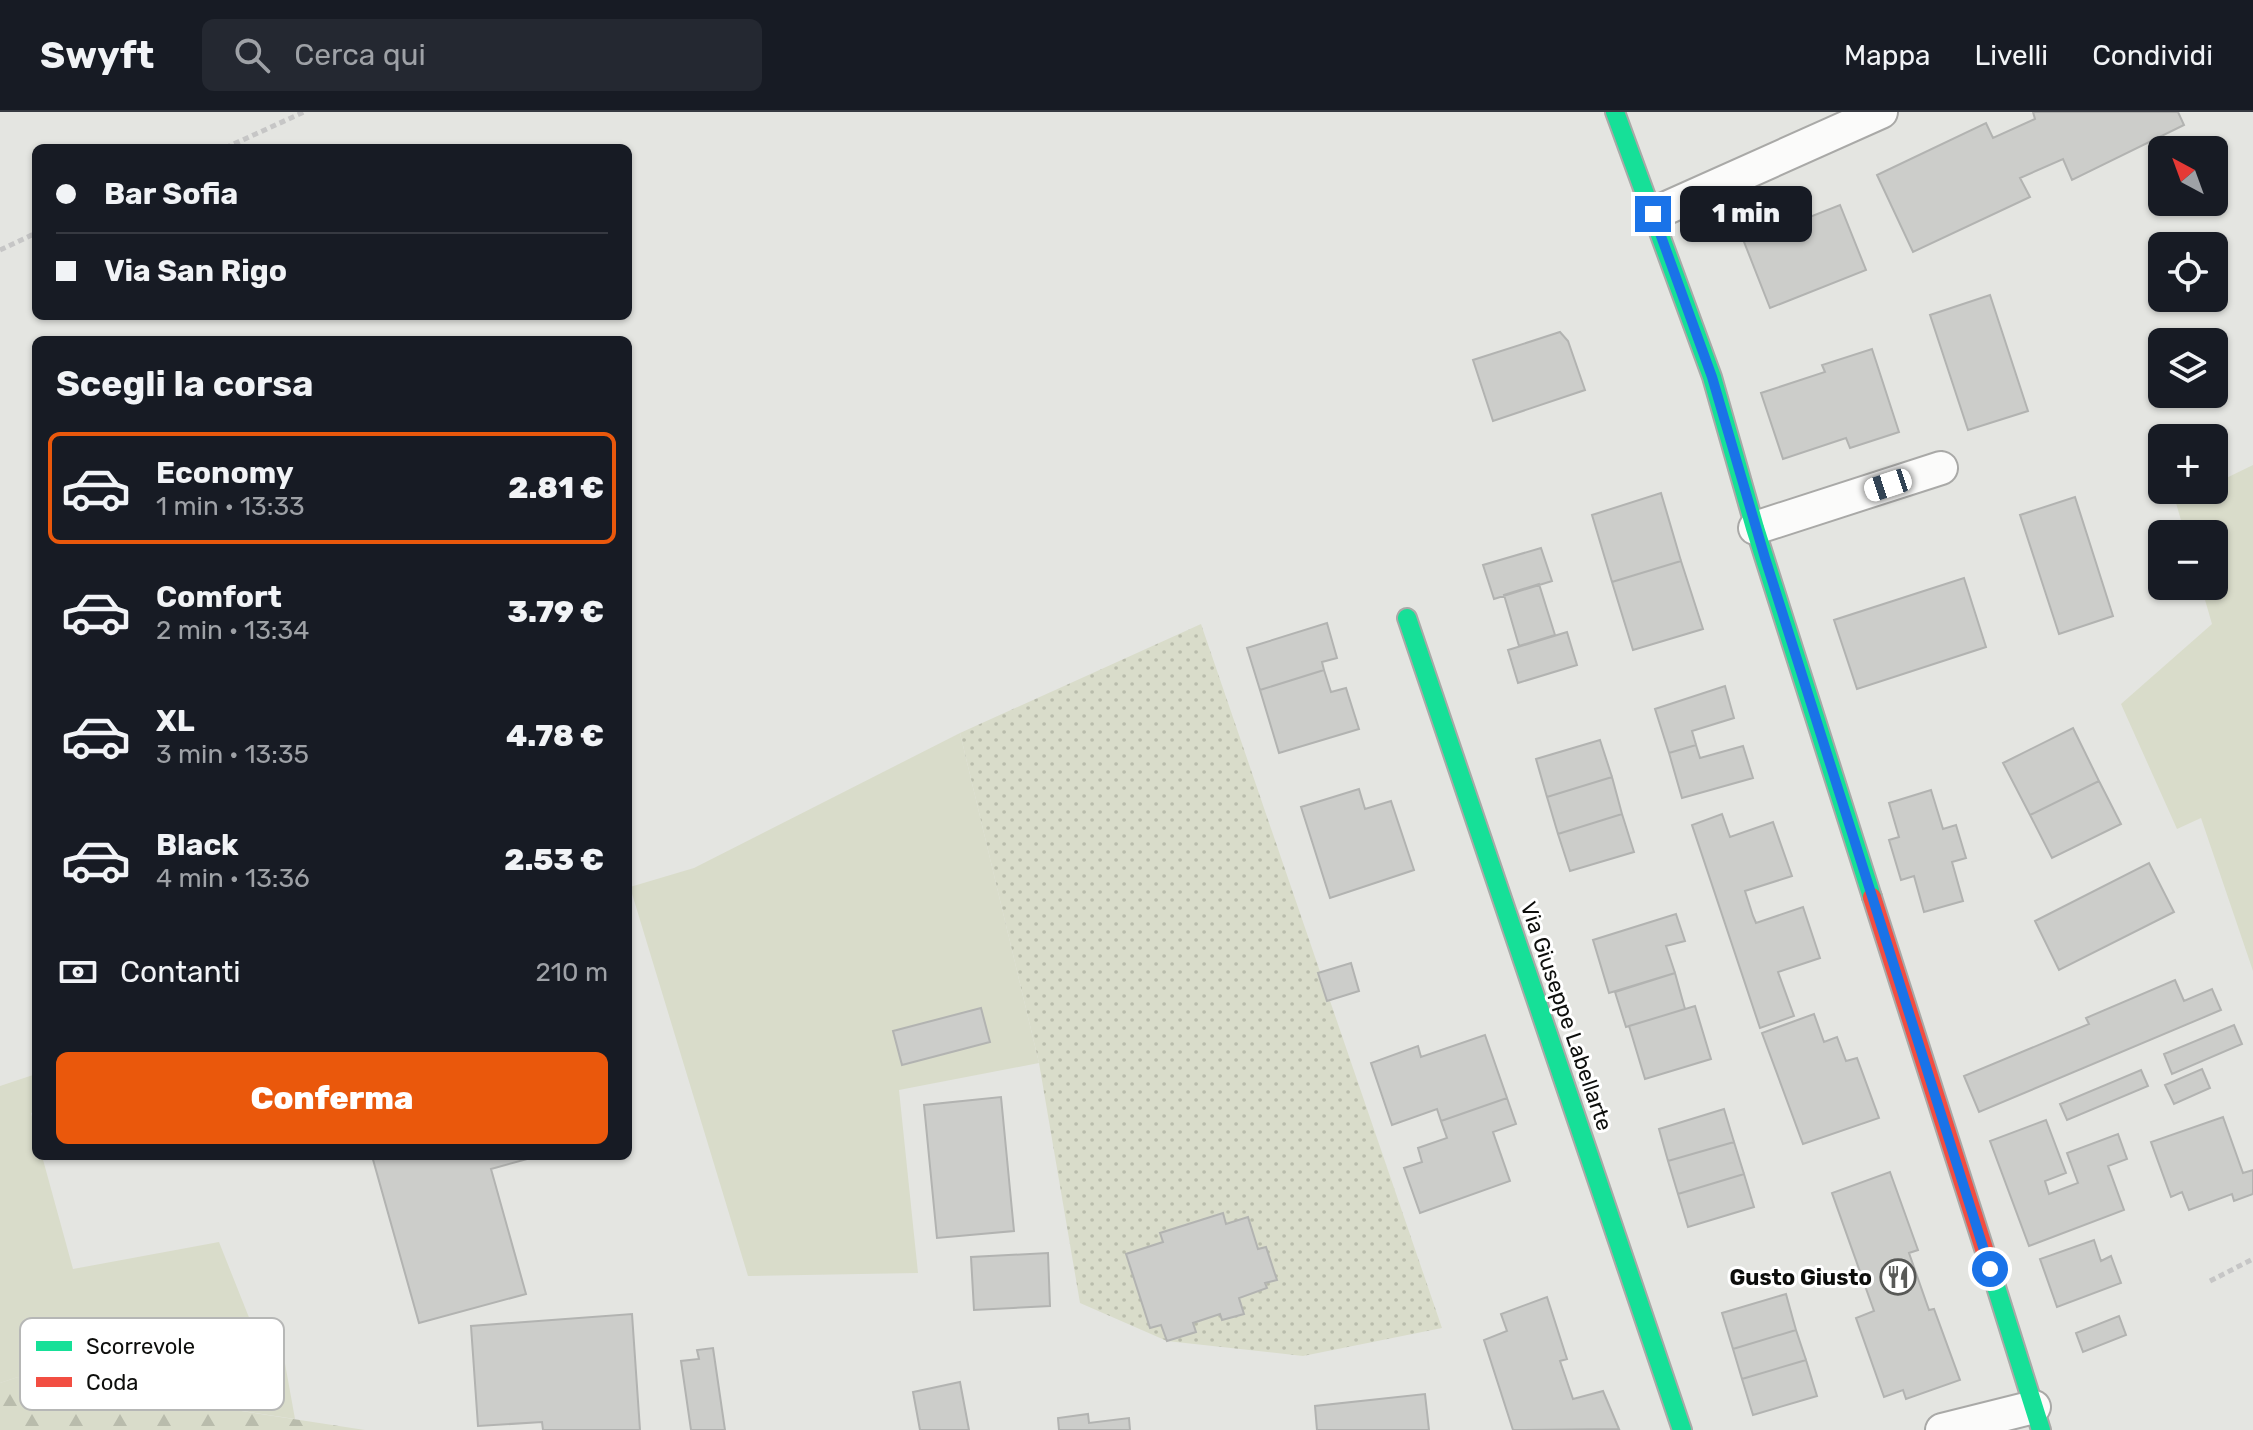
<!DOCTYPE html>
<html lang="it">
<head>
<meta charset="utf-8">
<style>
	body { margin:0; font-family:Rubik,sans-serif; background:#242831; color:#f1f3f6; height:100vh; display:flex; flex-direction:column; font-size:30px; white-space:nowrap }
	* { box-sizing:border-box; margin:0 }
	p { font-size:26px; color:#9ea1a6 }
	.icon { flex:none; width:44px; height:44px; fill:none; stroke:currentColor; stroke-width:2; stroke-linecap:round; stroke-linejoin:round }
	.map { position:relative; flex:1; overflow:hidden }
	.details { position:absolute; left:32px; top:224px; width:600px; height:824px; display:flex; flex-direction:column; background:#171b24; border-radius:12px; box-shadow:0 2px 6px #0004 }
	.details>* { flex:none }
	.hud { position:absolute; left:32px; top:32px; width:600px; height:176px; border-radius:12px; box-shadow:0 2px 6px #0004; display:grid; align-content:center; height:176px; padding:0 24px; background:#171b24 }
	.needle { width:52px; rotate:319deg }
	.tools { position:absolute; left:2148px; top:24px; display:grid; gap:16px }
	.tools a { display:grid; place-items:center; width:80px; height:80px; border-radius:12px; background:#171b24; box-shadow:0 2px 6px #0004; font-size:40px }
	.end { position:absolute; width:36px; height:36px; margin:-18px; border:10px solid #1a73e8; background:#fff; box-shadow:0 0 0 4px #fff }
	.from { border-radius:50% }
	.bubble { position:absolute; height:56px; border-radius:12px; background:#171b24; box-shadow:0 2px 6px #0004; font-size:26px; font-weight:800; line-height:56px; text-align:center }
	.car { position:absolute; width:24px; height:48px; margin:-24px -12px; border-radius:10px; box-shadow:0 0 6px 2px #0007; background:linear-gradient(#fff 24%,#345 0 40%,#fff 0 76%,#345 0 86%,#fff 0) }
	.hud b { display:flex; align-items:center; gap:28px; height:76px; font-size:30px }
	.hud b+b { border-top:2px solid #363941 }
	.hud i { width:20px; height:20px; background:#f1f3f6 }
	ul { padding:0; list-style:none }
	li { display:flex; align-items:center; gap:24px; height:112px; margin:0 16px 12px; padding:0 8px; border:4px solid transparent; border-radius:12px }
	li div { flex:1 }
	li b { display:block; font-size:30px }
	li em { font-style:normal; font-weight:800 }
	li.selected { border-color:#ea580c }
	li>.icon { width:72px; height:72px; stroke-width:1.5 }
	h2 { padding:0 24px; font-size:36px; line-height:96px }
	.pay { display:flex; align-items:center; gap:20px; height:88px; padding:0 24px; font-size:30px }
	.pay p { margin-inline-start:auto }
	.button { display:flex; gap:16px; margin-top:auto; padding:16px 24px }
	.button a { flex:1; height:92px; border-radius:12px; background:#ea580c; color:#fff; font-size:32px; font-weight:800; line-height:92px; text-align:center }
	header { display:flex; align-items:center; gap:48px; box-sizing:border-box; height:112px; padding:0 40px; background:#171b24; border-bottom:2px solid #363941 }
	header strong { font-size:38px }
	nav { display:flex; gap:44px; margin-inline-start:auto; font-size:28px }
	.search { width:560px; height:72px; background:#242831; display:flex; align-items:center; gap:20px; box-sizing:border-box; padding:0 28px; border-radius:12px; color:#9ea1a6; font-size:30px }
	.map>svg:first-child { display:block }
</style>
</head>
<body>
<header>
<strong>Swyft</strong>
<div class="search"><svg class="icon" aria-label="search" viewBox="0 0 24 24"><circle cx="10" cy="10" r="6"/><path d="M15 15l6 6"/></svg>Cerca qui</div>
<nav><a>Mappa</a><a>Livelli</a><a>Condividi</a></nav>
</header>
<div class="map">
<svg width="2253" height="1318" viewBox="0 0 2253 1318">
	<defs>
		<pattern id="forest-firs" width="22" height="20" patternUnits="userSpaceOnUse" patternTransform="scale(2)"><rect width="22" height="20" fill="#d9dcca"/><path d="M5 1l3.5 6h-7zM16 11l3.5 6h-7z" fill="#b9bcac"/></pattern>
		<pattern id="garden-dots" width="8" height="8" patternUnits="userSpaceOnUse" patternTransform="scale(2)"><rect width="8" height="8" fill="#d9dcca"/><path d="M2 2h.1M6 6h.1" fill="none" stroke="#b9bcac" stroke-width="1.8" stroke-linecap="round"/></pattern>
	</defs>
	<rect width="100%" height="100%" fill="#e4e5e1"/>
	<path fill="#d9dcca" d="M2253,353V859L2201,706L2177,717L2121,592L2212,512L2201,474H2214V422H2185L2176,391L2202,378H2214V372Z
		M960,621L1039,951L899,978L918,1161L748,1164L630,775L694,756Z
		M36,962V999L31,1001L36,1020V1044H42L73,1157L219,1130L252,1213L277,1207L295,1307L18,1265L0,1271V974Z"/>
	<path fill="url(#forest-firs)" d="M18,1265L365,1318H0V1271Z"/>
	<path fill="url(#garden-dots)" d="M1201,512L1442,1216L1303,1244L1167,1229L1080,1191L1039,951L960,621Z"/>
	<path fill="#cccdca" stroke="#b2b3b1" stroke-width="2" d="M2033,0H2178L2184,13L2072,68L2063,47L2020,66L2030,85L1913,140L1877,63L1986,11L1993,26L2035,7Z
		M1840,93L1866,158L1770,196L1737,112L1774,97L1782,116Z
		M1990,183L2028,299L1968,318L1930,203Z
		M1560,220L1568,229L1585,278L1493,309L1473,248Z
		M1872,237L1899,320L1850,336L1846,326L1783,347L1761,281L1825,260L1822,253Z
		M1661,381L1681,449L1612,470L1592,403Z
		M2075,385L2113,504L2059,522L2020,403Z
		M1541,436L1552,469L1494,487L1483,453Z
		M1681,449L1703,517L1633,538L1612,470Z
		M1964,466L1986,535L1857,577L1834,508Z
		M1539,472L1555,523L1519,534L1504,483Z
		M1327,511L1337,546L1322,550L1324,558L1260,578L1247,536Z
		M1567,520L1577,553L1518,571L1508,538Z
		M1324,558L1331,580L1346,576L1359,617L1279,641L1260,578Z
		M1725,574L1734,606L1692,619L1696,633L1669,641L1655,597Z
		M2073,616L2099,669L2030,703L2003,651Z
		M1600,628L1612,665L1547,685L1536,647Z
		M1696,633L1700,646L1743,634L1753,666L1682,686L1669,641Z
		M1612,665L1622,702L1558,722L1547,685Z
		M2099,669L2121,712L2052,746L2030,703Z
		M1359,677L1365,697L1391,689L1414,758L1330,786L1301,695Z
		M1931,678L1943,717L1956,713L1966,746L1952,750L1963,789L1924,800L1914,764L1901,768L1889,728L1899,725L1889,691Z
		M1622,702L1634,740L1570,759L1558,722Z
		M1722,702L1730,725L1773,710L1792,764L1745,779L1753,804L1756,811L1803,795L1820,846L1778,860L1794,904L1760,916L1692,713Z
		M2149,751L2174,800L2059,858L2035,809Z
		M1676,802L1685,829L1666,834L1675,861L1609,881L1593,828Z
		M1351,851L1359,879L1327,889L1318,861Z
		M1675,861L1685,897L1626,915L1615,880Z
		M2175,868L2184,889L2212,877L2221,898L1979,1000L1964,964L2089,912L2086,906Z
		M1695,894L1711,947L1645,967L1629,914Z
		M981,896L990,930L902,953L893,919Z
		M1814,902L1824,930L1837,925L1846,949L1857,946L1879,1006L1803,1032L1762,921Z
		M2234,913L2242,932L2172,962L2164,942Z
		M1485,923L1507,986L1441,1009L1437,997L1392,1013L1371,951L1418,934L1421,945Z
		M2202,957L2210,976L2174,992L2165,973Z
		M2141,958L2148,974L2067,1008L2060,992Z
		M1001,985L1014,1119L937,1126L924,993Z
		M1507,986L1516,1012L1493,1020L1510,1069L1420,1101L1404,1056L1422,1050L1418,1036L1447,1026L1441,1009Z
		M1724,997L1734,1030L1668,1049L1659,1017Z
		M2223,1005L2243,1061L2253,1058V1082L2234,1089L2232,1082L2189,1098L2182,1080L2171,1085L2151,1030Z
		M2046,1008L2066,1061L2045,1069L2049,1082L2078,1071L2067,1041L2118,1022L2127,1047L2108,1054L2124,1098L2029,1134L1990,1029Z
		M1734,1030L1744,1062L1678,1082L1668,1049Z
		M372,1044H538L491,1057L526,1182L419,1211Z
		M1890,1060L1918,1138L1909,1141L1929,1198L1934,1197L1960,1268L1906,1287L1903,1278L1884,1285L1856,1206L1874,1199L1832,1081Z
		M1744,1062L1754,1095L1688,1115L1678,1082Z
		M1223,1101L1226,1112L1248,1105L1258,1137L1266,1135L1277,1168L1265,1171L1267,1176L1239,1186L1244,1202L1222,1208L1220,1202L1193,1211L1196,1220L1167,1229L1161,1213L1150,1216L1126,1142L1163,1130L1160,1121Z
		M2094,1128L2101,1149L2111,1144L2121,1171L2057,1195L2040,1147Z
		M1048,1141L1050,1194L974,1198L971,1145Z
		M1786,1182L1796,1218L1733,1237L1722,1201Z
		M1547,1185L1567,1247L1560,1249L1573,1287L1603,1279L1619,1317L1513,1318L1484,1228L1507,1219L1501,1202Z
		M632,1202L640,1318H543L542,1310L478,1314L471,1214Z
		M2119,1204L2126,1223L2083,1240L2076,1221Z
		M1796,1218L1806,1248L1742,1267L1733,1237Z
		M713,1236L725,1318H691L681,1249L699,1247L697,1238Z
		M1806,1248L1817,1284L1753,1303L1742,1267Z
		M960,1270L969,1318H920L913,1280Z
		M1425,1282L1429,1318H1317L1315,1294Z
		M1088,1302L1089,1311L1129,1306L1130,1318H1059L1058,1306Z"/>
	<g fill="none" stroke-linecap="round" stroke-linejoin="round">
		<defs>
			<path id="street" d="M1653,102L1881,0
				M1755,416L1941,356
				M1942,1318L2034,1295"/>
			<path id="fast" d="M1615,0L1712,265L1755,416L1872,785
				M1407,506L1682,1318
				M1986,1143L2041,1318"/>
			<path id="jam" d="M1872,785L1986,1143"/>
		</defs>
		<use href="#street" stroke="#a9a9a7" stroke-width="36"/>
		<use href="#fast" stroke="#a9a9a7" stroke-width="22"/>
		<use href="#jam" stroke="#a9a9a7" stroke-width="22"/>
		<path stroke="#c6c6c6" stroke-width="5" stroke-dasharray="6 4" stroke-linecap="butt" d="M225,36L304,0
			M0,138L36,121
			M2210,1169L2253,1147"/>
		<use href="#street" stroke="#fbfbfa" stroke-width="32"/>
		<use href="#fast" stroke="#16e098" stroke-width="18"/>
		<use href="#jam" stroke="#f24e42" stroke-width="18"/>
	</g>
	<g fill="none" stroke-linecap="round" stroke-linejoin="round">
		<path stroke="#1a73e8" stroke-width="10" d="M1653,102L1712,265L1765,446L1990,1157"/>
	</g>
	<defs>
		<symbol id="restaurant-ring" viewBox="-11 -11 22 22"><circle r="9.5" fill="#fff" stroke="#585957" stroke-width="1.5"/><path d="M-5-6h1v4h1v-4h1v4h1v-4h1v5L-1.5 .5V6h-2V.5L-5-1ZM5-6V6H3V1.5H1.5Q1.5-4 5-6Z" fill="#585957"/></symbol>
	</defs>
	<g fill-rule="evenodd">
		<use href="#restaurant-ring" x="1878" y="1145" width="40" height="40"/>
	</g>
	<g text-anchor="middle" stroke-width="6" stroke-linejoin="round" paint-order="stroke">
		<g font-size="22" fill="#0d0e0c" stroke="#fff">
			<text transform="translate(1567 904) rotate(71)" y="8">Via Giuseppe Labellarte</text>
		</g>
		<g font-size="22" font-weight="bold" fill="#0d0e0c" stroke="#fff" text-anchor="end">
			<text x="1872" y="1173">Gusto Giusto</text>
		</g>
	</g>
	<rect x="20" y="1206" width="264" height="92" rx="12" fill="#fff" stroke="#b6b7b6" stroke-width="2"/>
	<rect x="36" y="1229" width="36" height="10" fill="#16e098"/>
	<rect x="36" y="1265" width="36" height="10" fill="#f24e42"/>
	<g font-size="22" fill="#0d0e0c">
		<text x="86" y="1242">Scorrevole</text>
		<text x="86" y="1278">Coda</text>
	</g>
</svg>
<div class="tools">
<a><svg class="needle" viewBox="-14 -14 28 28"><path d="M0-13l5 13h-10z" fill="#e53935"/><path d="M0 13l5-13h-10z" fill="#9ea1a6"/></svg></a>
<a><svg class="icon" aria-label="locate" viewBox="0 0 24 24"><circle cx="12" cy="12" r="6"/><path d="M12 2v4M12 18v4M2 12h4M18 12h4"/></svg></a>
<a><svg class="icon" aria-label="layers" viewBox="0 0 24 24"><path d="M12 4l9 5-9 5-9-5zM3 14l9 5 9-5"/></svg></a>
<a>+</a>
<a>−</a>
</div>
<i class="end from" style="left:1990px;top:1157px"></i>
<i class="end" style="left:1653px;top:102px"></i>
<div class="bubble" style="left:1680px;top:74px;width:132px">1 min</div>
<i class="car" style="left:1888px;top:373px;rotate:252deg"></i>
<div class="hud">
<b><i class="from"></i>Bar Sofia</b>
<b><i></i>Via San Rigo</b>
</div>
<section class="details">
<h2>Scegli la corsa</h2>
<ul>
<li class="selected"><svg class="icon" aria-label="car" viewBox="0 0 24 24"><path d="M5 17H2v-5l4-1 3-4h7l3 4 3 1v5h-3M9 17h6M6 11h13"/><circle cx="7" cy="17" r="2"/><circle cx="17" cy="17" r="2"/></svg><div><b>Economy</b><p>1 min · 13:33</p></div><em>2.81 €</em></li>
<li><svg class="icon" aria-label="car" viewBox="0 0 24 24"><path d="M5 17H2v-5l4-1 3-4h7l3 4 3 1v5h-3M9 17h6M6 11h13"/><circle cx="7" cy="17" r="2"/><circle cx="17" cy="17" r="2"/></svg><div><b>Comfort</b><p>2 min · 13:34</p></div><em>3.79 €</em></li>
<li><svg class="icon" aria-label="car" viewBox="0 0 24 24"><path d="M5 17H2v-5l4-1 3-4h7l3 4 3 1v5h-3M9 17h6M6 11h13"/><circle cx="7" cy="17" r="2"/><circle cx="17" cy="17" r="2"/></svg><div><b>XL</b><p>3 min · 13:35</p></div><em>4.78 €</em></li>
<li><svg class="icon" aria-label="car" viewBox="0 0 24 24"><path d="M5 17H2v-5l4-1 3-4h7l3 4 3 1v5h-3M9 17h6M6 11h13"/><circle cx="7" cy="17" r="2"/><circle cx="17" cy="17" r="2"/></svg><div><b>Black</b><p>4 min · 13:36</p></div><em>2.53 €</em></li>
</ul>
<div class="pay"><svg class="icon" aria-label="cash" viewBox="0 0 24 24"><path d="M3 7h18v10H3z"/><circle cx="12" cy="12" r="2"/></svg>Contanti<p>210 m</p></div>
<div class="button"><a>Conferma</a></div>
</section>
</div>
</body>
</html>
